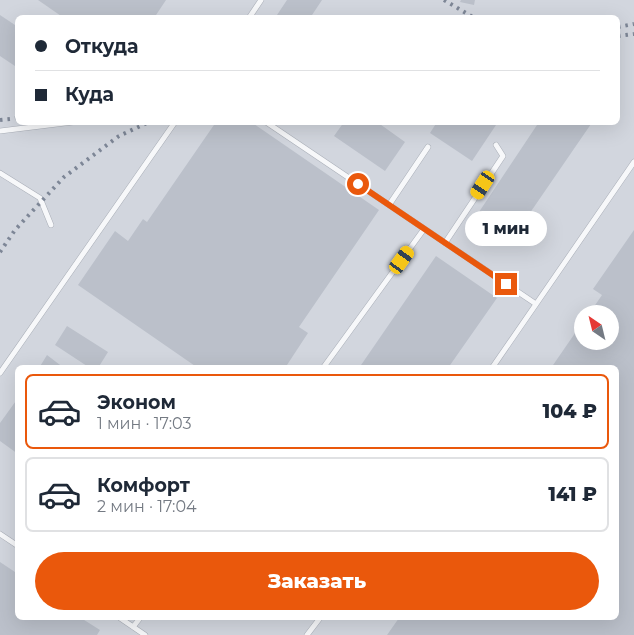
<!DOCTYPE html>
<html lang="ru">
<head>
<meta charset="utf-8">
<style>
	body { margin:0; font-family:Montserrat,sans-serif; background:#f6f6f7; color:#1f2937; height:100vh; display:flex; flex-direction:column; font-size:19px; white-space:nowrap }
	* { box-sizing:border-box; margin:0 }
	p { font-size:16px; color:#747a83 }
	.icon { flex:none; width:28px; height:28px; fill:none; stroke:currentColor; stroke-width:2; stroke-linecap:round; stroke-linejoin:round }
	.map { position:relative; flex:1; overflow:hidden }
	.sheet { position:absolute; left:15px; top:365px; width:604px; height:255px; display:flex; flex-direction:column; background:#fff; border-radius:8px; box-shadow:0 5px 20px #0002 }
	.sheet>* { flex:none }
	.banner { position:absolute; left:15px; top:15px; width:605px; height:110px; border-radius:8px; box-shadow:0 5px 20px #0002; display:grid; align-content:center; height:110px; padding:0 20px; background:#fff }
	.needle { width:32px; rotate:325deg }
	.tools { position:absolute; left:574px; top:305px; display:grid; gap:10px }
	.tools a { display:grid; place-items:center; width:45px; height:45px; border-radius:50%; background:#fff; box-shadow:0 5px 20px #0002; font-size:25px }
	.end { position:absolute; width:22px; height:22px; margin:-11px; border:6px solid #ea580c; background:#fff; box-shadow:0 0 0 2px #fff }
	.from { border-radius:50% }
	.bubble { position:absolute; height:35px; border-radius:18px; background:#fff; box-shadow:0 5px 20px #0002; font-size:16px; font-weight:800; line-height:35px; text-align:center }
	.car { position:absolute; width:15px; height:30px; margin:-15px -8px; border-radius:6px; box-shadow:0 0 4px 1px #0007; background:linear-gradient(#f5c518 24%,#345 0 40%,#f5c518 0 76%,#345 0 86%,#f5c518 0) }
	.banner b { display:flex; align-items:center; gap:18px; height:48px; font-size:19px }
	.banner b+b { border-top:1px solid #e0e1e3 }
	.banner i { width:12px; height:12px; background:#1f2937 }
	ul { padding:9px 0 0; list-style:none }
	li { display:flex; align-items:center; gap:15px; height:75px; margin:0 10px 8px; padding:0 10px; border:2px solid #e0e1e3; border-radius:8px }
	li div { flex:1 }
	li b { display:block; font-size:19px }
	li em { font-style:normal; font-weight:800 }
	li.on { border-color:#ea580c }
	li>.icon { width:45px; height:45px; stroke-width:1.5 }
	.button { display:flex; gap:10px; margin-top:auto; padding:10px 20px }
	.button a { flex:1; height:58px; border-radius:30px; background:#ea580c; color:#fff; font-size:20px; font-weight:800; line-height:58px; text-align:center }
	.map>svg:first-child { display:block }
</style>
</head>
<body>
<div class="map">
<svg width="634" height="635" viewBox="0 0 634 635">
	<rect width="100%" height="100%" fill="#e4e7ec"/>
	<path fill="#d2d6de" fill-rule="evenodd" d="M0,0H634V635H0ZM18,18H618V122H18ZM582,314H610V341H582ZM18,368H616V618H18Z"/>
	<path fill="#bbc0ca" d="M38,0H166L154,18H64Z
		M287,0H322L310,18H275Z
		M461,0H475L474,5L460,2Z
		M0,15L18,27V68L0,56Z
		M216,122H251L379,210L299,327L308,333L285,368H198L78,285L115,231L128,241L143,219L147,222Z
		M344,122H377L405,142L385,171L334,136Z
		M437,122H498L472,161L430,133Z
		M539,122H589L591,124L510,242L475,218Z
		M634,230V635H387L399,618H616V368H551L582,323V341H610V314H589L602,295L593,289Z
		M436,256L497,298L448,368H359Z
		M67,326L108,352L98,368H90L55,345Z
		M47,355L64,368H39Z
		M18,398V454L0,441V423Z
		M0,562L18,574V618H81L100,630L97,635H0Z"/>
	<g fill="none" stroke-linecap="round" stroke-linejoin="round">
		<defs>
			<path id="lane" d="M249,18L261,0
				M266,122L536,304
				M0,131L73,122
				M0,173L40,198L51,225
				M389,205L428,147
				M445,243L503,156L496,145
				M323,368L424,229
				M492,368L634,162
				M0,373L175,122
				M0,534L18,546
				M120,618L145,635
				M133,627L140,618
				M307,635L320,618"/>
		</defs>
		<use href="#lane" stroke="#a9aeb7" stroke-width="6"/>
		<use href="#lane" stroke="#f7f8fa" stroke-width="5"/>
		<path stroke="#7d8696" stroke-width="4" stroke-dasharray="2.5 5" stroke-linecap="butt" d="M444,0L471,16L477,18
			M618,27L634,24
			M618,36L634,34
			M0,120L18,118
			M0,252L15,230L64,177L119,136L149,122"/>
	</g>
	<g fill="none" stroke-linecap="round" stroke-linejoin="round">
		<path stroke="#ea580c" stroke-width="6" d="M358,184L506,284"/>
	</g>
</svg>
<div class="tools">
<a><svg class="needle" viewBox="-14 -14 28 28"><path d="M0-13l5 13h-10z" fill="#e53935"/><path d="M0 13l5-13h-10z" fill="#747a83"/></svg></a>
</div>
<i class="end from" style="left:358px;top:184px"></i>
<i class="end" style="left:506px;top:284px"></i>
<div class="bubble" style="left:465px;top:211px;width:82px">1 мин</div>
<i class="car" style="left:483px;top:185px;rotate:213deg"></i>
<i class="car" style="left:402px;top:260px;rotate:36deg"></i>
<div class="banner">
<b><i class="from"></i>Откуда</b>
<b><i></i>Куда</b>
</div>
<section class="sheet">
<ul>
<li class="on"><svg class="icon" aria-label="car" viewBox="0 0 24 24"><path d="M5 17H2v-5l4-1 3-4h7l3 4 3 1v5h-3M9 17h6M6 11h13"/><circle cx="7" cy="17" r="2"/><circle cx="17" cy="17" r="2"/></svg><div><b>Эконом</b><p>1 мин · 17:03</p></div><em>104 ₽</em></li>
<li><svg class="icon" aria-label="car" viewBox="0 0 24 24"><path d="M5 17H2v-5l4-1 3-4h7l3 4 3 1v5h-3M9 17h6M6 11h13"/><circle cx="7" cy="17" r="2"/><circle cx="17" cy="17" r="2"/></svg><div><b>Комфорт</b><p>2 мин · 17:04</p></div><em>141 ₽</em></li>
</ul>
<div class="button"><a>Заказать</a></div>
</section>
</div>
</body>
</html>
